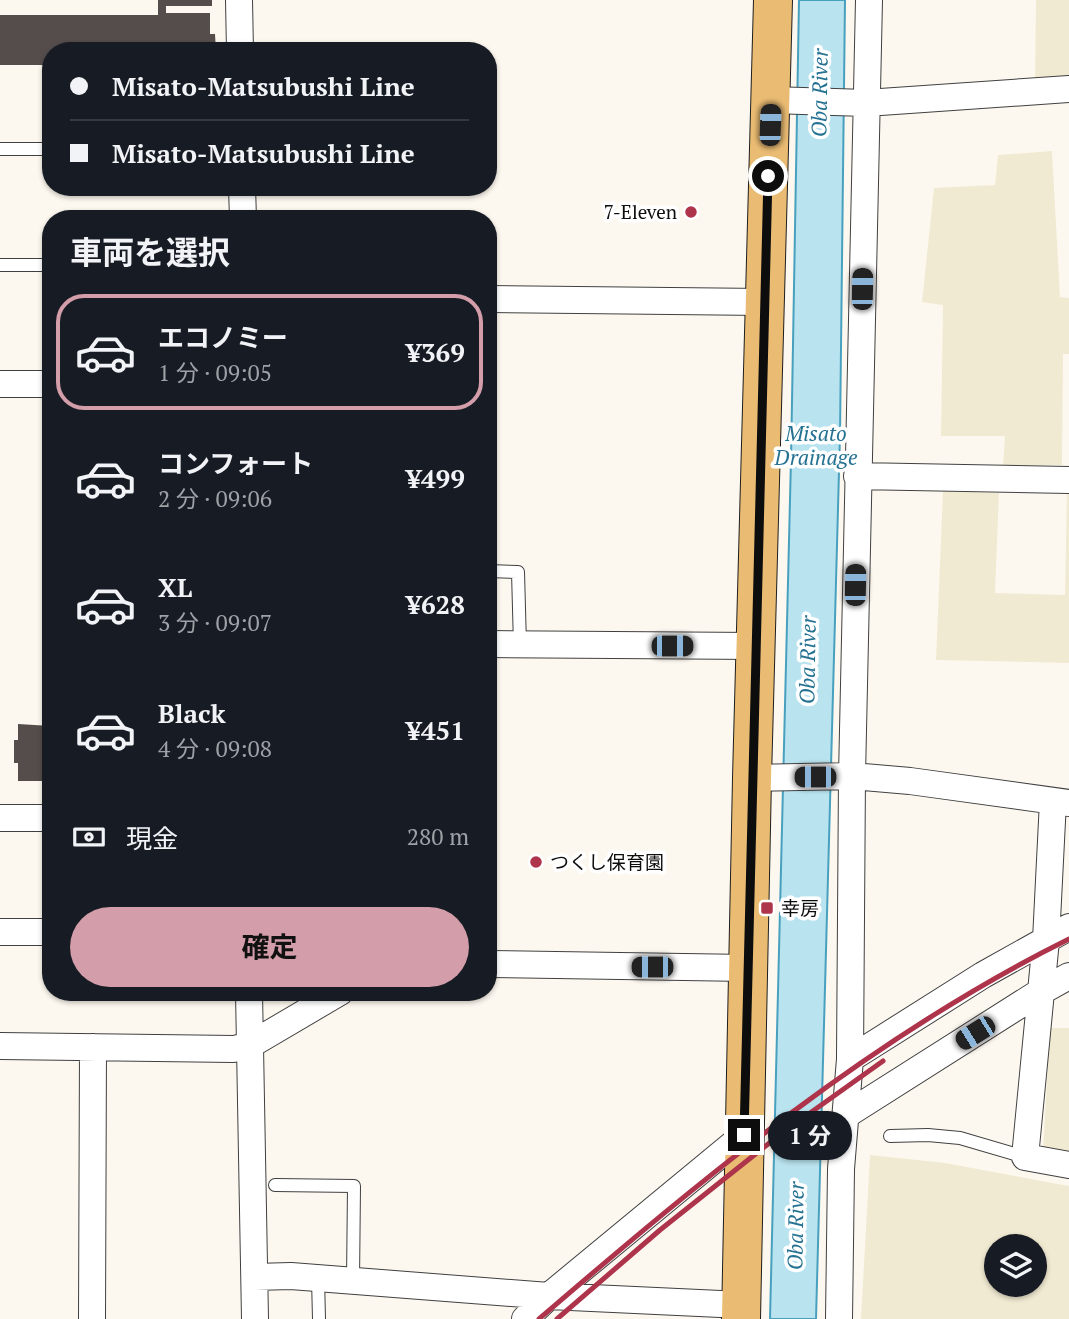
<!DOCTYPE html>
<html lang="ja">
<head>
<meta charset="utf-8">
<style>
	body { margin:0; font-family:"PT Serif","Noto Sans JP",serif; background:#20242c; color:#f1f3f6; height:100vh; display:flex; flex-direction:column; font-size:26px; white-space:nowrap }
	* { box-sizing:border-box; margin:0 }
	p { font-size:23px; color:#9ea1a6 }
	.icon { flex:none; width:38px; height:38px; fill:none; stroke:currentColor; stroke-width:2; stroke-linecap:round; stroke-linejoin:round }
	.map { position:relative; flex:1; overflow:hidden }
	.panel { position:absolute; left:42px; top:210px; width:455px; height:791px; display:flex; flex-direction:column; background:#171b24; border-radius:28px; box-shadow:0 2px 5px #0004 }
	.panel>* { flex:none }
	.hud { position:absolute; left:42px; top:42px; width:455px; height:154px; border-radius:28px; box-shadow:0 2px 5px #0004; display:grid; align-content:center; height:154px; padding:0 28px; background:#171b24 }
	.fabs { position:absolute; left:984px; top:1234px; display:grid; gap:14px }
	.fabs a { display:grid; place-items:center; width:63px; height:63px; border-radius:50%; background:#171b24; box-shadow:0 2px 5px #0004; font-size:35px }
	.end { position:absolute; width:32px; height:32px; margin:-16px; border:9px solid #0d0d0d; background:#fff; box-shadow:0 0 0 4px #fff }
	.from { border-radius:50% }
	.bubble { position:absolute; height:49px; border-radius:24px; background:#171b24; box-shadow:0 2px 5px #0004; font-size:23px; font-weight:700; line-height:49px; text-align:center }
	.car { position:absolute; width:21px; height:42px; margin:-21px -10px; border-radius:9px; box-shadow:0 0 5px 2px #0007; background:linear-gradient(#222 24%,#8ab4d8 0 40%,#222 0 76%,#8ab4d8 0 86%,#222 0) }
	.hud b { display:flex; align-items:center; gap:24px; height:66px; font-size:26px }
	.hud b+b { border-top:2px solid #363941 }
	.hud i { width:18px; height:18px; background:#f1f3f6 }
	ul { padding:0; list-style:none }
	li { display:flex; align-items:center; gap:21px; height:116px; margin:0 14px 10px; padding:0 14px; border:4px solid transparent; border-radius:28px }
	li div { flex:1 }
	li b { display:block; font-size:26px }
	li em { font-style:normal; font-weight:700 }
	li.selected { border-color:#d39da9 }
	li>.icon { width:63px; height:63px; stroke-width:1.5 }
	h2 { padding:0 28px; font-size:32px; line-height:84px }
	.pay { display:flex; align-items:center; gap:18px; height:77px; padding:0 28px; font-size:26px }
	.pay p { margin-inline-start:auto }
	.action { display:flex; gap:14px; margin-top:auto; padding:14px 28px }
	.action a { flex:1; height:80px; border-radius:42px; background:#d39da9; color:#111; font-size:28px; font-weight:700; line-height:80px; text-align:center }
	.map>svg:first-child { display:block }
</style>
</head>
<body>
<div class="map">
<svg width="1069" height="1319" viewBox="0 0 1069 1319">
	<rect width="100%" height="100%" fill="#fdf8ef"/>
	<path fill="#f1ead2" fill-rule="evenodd" d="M1036,0H1069V80H1035Z
		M1052,151L1060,297L1069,298V354H1063L1062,465L1003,466L1005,436H941L943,305L922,302L934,188L995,185L998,155Z
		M1067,490H1069V663L936,660L943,491L999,493L995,593L1065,595Z
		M1050,1028H1069V1156L1043,1151Z
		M870,1155L945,1163L1069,1186V1319H861ZM996,1246H1034V1284H996Z"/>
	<path fill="#b9e3ef" stroke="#48a0bf" stroke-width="2" d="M799,0H845L840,435L816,1319H770L791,459Z"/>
	<path fill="#554d4b" d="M158,0H212V6H166V13H210V34H215L216,51H51V65H0V15H158Z
		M18,724L51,726V781H18V763H14V740H18Z"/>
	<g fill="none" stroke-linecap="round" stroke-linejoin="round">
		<defs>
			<path id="service" d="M0,149H51
				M0,265H51
				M488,571L518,572L520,645
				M890,1136L928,1135L960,1138L1025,1157
				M275,1185L354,1186L353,1281
				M318,1278L319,1319"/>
			<path id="minor" d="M239,0L240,51
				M771,100L866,103L1069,89
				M242,187L243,219
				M488,299L764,302
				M0,384H51
				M857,476L1069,480
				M488,644L756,646
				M752,778L852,776L910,781L1069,803
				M1053,801L1046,940L1025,1157L1069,1165
				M0,818H51
				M0,932H51
				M488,964L748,968
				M249,992L255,1319
				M0,1046L234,1049L250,1045L340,992
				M850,1059L983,975L1069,927
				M846,1115L1040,992L1069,976
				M255,1277L291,1276L549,1296L742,1305
				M92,1319L93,1047
				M525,1319L549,1296L744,1135
				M839,1319L841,1169L850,1059L852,776L869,0"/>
			<path id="primary" d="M741,1319L752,778L773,0"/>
		</defs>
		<use href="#service" stroke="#404040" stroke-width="14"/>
		<use href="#minor" stroke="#404040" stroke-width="28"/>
		<use href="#primary" stroke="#1e1e1e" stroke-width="40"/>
		<use href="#service" stroke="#fff" stroke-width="12"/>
		<use href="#minor" stroke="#fff" stroke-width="26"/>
		<use href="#primary" stroke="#eabc73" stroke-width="38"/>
		<path stroke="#ae344b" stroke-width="5" d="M539,1319C704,1177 873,1036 1069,939
			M557,1319L660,1230L782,1133L883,1061"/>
	</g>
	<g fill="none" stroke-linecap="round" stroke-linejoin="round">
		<path stroke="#0d0d0d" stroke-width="9" d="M744,1135L768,176"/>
	</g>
	<g fill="#ae344b" stroke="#fff" stroke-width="2.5">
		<circle cx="691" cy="212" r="7"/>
		<circle cx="536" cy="862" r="7"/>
		<rect x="760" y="901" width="14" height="14" rx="3.5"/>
	</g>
	<g text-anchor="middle" stroke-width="7" stroke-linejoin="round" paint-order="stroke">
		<g font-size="19" fill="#0d0d0d" stroke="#fff" text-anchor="start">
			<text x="677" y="219" text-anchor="end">7-Eleven</text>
			<text x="550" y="869">つくし保育園</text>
			<text x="781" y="915">幸房</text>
		</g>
		<g font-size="21" font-style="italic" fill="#247192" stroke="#fff">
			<text transform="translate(820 93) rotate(-89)" y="7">Oba River</text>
			<text x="816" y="441">Misato<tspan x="816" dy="24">Drainage</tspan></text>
			<text transform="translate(808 660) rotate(-89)" y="7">Oba River</text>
			<text transform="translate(796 1226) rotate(-89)" y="7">Oba River</text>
		</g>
	</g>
</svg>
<div class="fabs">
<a><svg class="icon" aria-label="layers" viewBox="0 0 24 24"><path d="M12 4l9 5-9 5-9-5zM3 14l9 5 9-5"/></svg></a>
</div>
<i class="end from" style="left:768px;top:176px"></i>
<i class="end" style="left:744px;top:1135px"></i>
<div class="bubble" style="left:768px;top:1111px;width:84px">1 分</div>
<i class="car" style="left:770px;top:125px;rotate:2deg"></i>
<i class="car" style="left:862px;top:289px;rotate:1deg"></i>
<i class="car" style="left:855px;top:585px;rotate:1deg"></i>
<i class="car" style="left:672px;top:646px;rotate:90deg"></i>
<i class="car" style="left:815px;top:777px;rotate:270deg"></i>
<i class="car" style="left:652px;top:967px;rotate:270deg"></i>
<i class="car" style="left:975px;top:1033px;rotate:238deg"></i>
<div class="hud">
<b><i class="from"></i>Misato-Matsubushi Line</b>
<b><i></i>Misato-Matsubushi Line</b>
</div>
<section class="panel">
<h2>車両を選択</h2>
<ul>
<li class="selected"><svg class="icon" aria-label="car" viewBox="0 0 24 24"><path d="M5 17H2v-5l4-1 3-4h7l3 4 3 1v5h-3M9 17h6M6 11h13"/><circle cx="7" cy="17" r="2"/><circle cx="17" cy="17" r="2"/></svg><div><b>エコノミー</b><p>1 分 · 09:05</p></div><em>¥369</em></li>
<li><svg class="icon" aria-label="car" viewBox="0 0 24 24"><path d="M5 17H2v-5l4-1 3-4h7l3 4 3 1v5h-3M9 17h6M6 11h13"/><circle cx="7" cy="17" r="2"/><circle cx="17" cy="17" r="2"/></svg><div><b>コンフォート</b><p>2 分 · 09:06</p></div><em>¥499</em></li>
<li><svg class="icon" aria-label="car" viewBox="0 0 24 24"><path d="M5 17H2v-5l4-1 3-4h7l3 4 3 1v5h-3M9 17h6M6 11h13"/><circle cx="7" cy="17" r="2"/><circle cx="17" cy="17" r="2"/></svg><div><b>XL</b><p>3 分 · 09:07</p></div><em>¥628</em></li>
<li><svg class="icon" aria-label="car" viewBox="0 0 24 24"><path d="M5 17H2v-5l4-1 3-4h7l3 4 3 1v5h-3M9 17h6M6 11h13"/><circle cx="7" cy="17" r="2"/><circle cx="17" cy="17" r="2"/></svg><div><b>Black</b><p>4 分 · 09:08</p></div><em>¥451</em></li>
</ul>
<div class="pay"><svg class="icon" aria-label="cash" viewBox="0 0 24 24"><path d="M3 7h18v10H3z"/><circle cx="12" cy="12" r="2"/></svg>現金<p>280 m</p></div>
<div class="action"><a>確定</a></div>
</section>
</div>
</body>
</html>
